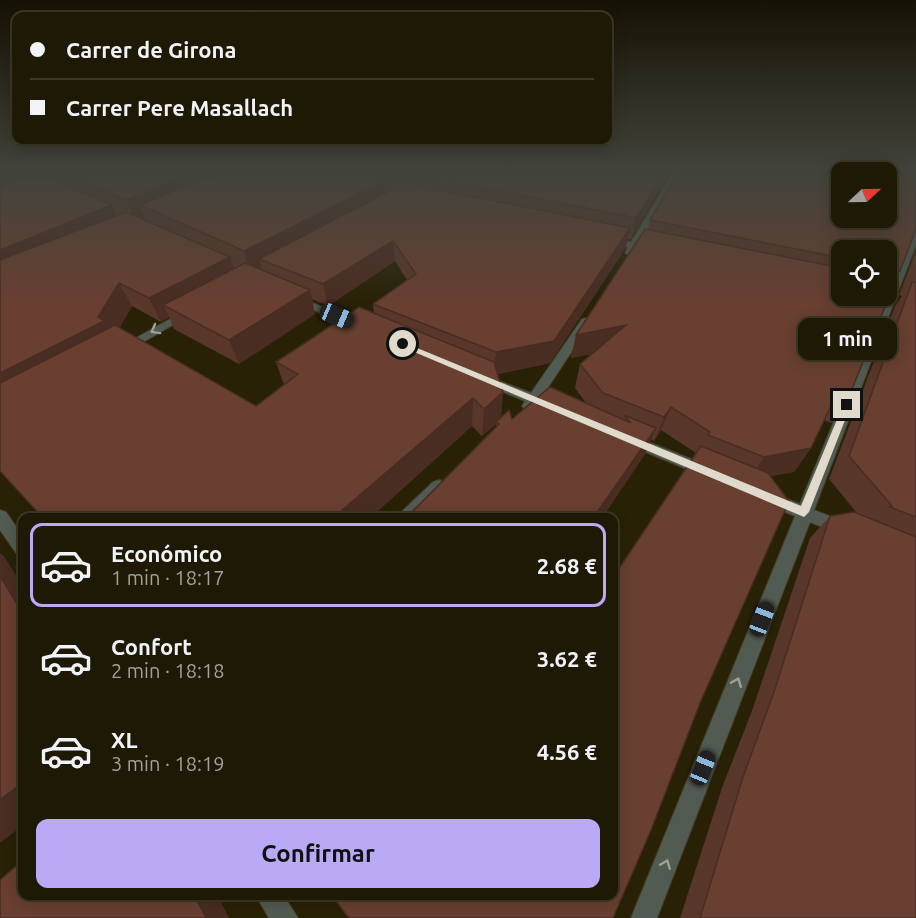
<!DOCTYPE html>
<html lang="es">
<head>
<meta charset="utf-8">
<style>
	body { margin:0; font-family:Ubuntu,sans-serif; background:#26220e; color:#f1f3f6; height:100vh; display:flex; flex-direction:column; font-size:22px; white-space:nowrap }
	* { box-sizing:border-box; margin:0 }
	p { font-size:20px; color:#a1a09a }
	.icon { flex:none; width:33px; height:33px; fill:none; stroke:currentColor; stroke-width:2; stroke-linecap:round; stroke-linejoin:round }
	.map { position:relative; flex:1; overflow:hidden }
	.sheet { position:absolute; left:18px; top:513px; width:600px; height:387px; display:flex; flex-direction:column; background:#1e1904; border-radius:12px; box-shadow:0 3px 15px #0003,0 0 0 2px #3c3826 }
	.sheet>* { flex:none }
	.hud { position:absolute; left:12px; top:12px; width:600px; height:132px; border-radius:12px; box-shadow:0 3px 15px #0003,0 0 0 2px #3c3826; display:grid; align-content:center; height:132px; padding:0 18px; background:#1e1904 }
	.needle { width:39px; rotate:68deg }
	.fabs { position:absolute; left:831px; top:162px; display:grid; gap:12px }
	.fabs a { display:grid; place-items:center; width:66px; height:66px; border-radius:12px; background:#1e1904; box-shadow:0 3px 15px #0003,0 0 0 2px #3c3826; font-size:30px }
	.end { position:absolute; width:27px; height:27px; margin:-14px; border:8px solid #dfdacb; background:#111; box-shadow:0 0 0 3px #111 }
	.from { border-radius:50% }
	.bubble { position:absolute; height:42px; border-radius:12px; background:#1e1904; box-shadow:0 3px 15px #0003,0 0 0 2px #3c3826; font-size:20px; font-weight:600; line-height:42px; text-align:center }
	.car { position:absolute; width:18px; height:36px; margin:-18px -9px; border-radius:8px; box-shadow:0 0 4px 2px #0007; background:linear-gradient(#222 24%,#8ab4d8 0 40%,#222 0 76%,#8ab4d8 0 86%,#222 0) }
	.hud b { display:flex; align-items:center; gap:21px; height:57px; font-size:22px }
	.hud b+b { border-top:2px solid #3c3826 }
	.hud i { width:15px; height:15px; background:#f1f3f6 }
	ul { padding:10px 0 0; list-style:none }
	li { display:flex; align-items:center; gap:18px; height:84px; margin:0 12px 9px; padding:0 6px; border:3px solid transparent; border-radius:12px }
	li div { flex:1 }
	li b { display:block; font-size:22px }
	li em { font-style:normal; font-weight:600 }
	li.active { border-color:#baaaf6 }
	li>.icon { width:54px; height:54px; stroke-width:1.5 }
	.primary-button { display:flex; gap:12px; margin-top:auto; padding:12px 18px }
	.primary-button a { flex:1; height:69px; border-radius:12px; background:#baaaf6; color:#111; font-size:24px; font-weight:600; line-height:69px; text-align:center }
	.map>svg:first-child { display:block }
</style>
</head>
<body>
<div class="map">
<svg width="916" height="918" viewBox="0 0 916 918">
	<rect width="100%" height="100%" fill="#282106"/>
	<g fill="none" stroke-linecap="round" stroke-linejoin="round">
		<defs>
			<path id="minor" d="M672,174H680L640,244L658,248V252L637,249L630,256L625,253L628,247L604,242V238L607,237L631,242Z
				M916,230V245L814,510L850,524L852,529L850,534L844,536L810,522L657,918H631L795,516L763,503L761,498L763,493L769,492L800,504L911,233Z
				M296,296L364,324L366,326L364,328H356L292,301V297Z
				M188,309L192,310V314L126,352H118L116,349Z
				M586,318L592,321L541,398L558,405L560,408L558,411L553,413L536,406L529,411L524,409L522,406L525,401L479,382L477,379L484,375L531,393L582,319Z
				M631,435L711,467L714,471L711,475L706,477L626,444L624,440L626,436Z
				M439,480L445,482L447,486L445,490L415,518H395L433,482Z
				M0,510L6,512L22,535V555L16,553L0,530Z
				M256,896H284L298,918H269Z"/>
		</defs>
		<use href="#minor" stroke="#423b22" stroke-width="2"/>
		<use href="#minor" fill="#525b52" fill-rule="evenodd"/>
	</g>
	<path fill="#59362a" fill-rule="evenodd" d="M0,174H669L661,189L658,188L655,198L631,239H628L625,249L550,363L498,374L503,392L501,417L509,410L512,419L550,387L586,403L575,388L580,364L591,354L571,358L576,335L645,229L648,230L650,220L677,174H842V218H886V174H916V229L900,271L895,279H896L848,399L831,423L824,420L811,448L794,472L770,476L789,501L700,703L651,830L613,918H349L332,896H614V576L696,453L661,430L654,441L651,439L645,454L602,518H406L496,428V424L482,436L472,426L370,518H43L0,471ZM842,250H886V296H842ZM395,261L407,280L373,304L374,313L359,307L276,362L284,385L256,406L119,327L132,306L161,322L169,317L174,329L239,364L315,314L312,299L328,306Z
		M916,251V918H680L722,788L753,708L810,538L830,516L857,513L829,479L895,306L902,296L899,295Z"/>
	<path fill="#492c22" d="M6,174H58L61,180L0,202V176Z
		M190,174H244L140,205L145,218L136,222L126,200Z
		M399,174H418L419,184L400,192Z
		M665,174H669L661,189Z
		M661,177L655,198L631,239L636,218Z
		M389,178L391,199L259,259L262,268L251,273L244,251Z
		M112,205L122,227L0,280V250Z
		M630,228L625,249L550,363L494,375L496,352Z
		M393,241L395,261L328,306L323,284Z
		M230,257L238,280L163,305L169,317L161,322L149,298Z
		M119,283L132,306L114,338L0,393V373L98,317Z
		M310,290L315,314L239,364L229,340Z
		M626,325L619,348L571,358L576,335Z
		M503,392L501,419L496,422V424L482,436L484,409Z
		M473,398L472,426L370,518H333Z
		M671,407L661,430L654,441L664,417Z
		M656,428L645,454L602,518H593Z
		M811,448L794,472L749,480L764,457Z
		M0,553L4,556L22,585V615L0,576Z
		M22,783V826L0,843V800Z
		M195,896H218L229,918H206Z"/>
	<path fill="#683f31" stroke="#492c22" stroke-width="1.5" d="M39,174H42L112,205L0,250V187Z
		M68,174H190L126,200Z
		M215,174H371L389,178L244,251L140,205Z
		M418,174H648L661,177L636,218Z
		M677,174H842V218H886V174H916V229L900,271L886,272V250H842V258L650,220Z
		M405,183L630,228L554,341L496,352L373,304L416,274L393,241L323,284L259,259Z
		M126,212L230,257L149,298L119,283L98,317L104,321L0,373V260Z
		M645,229L842,268V296H886V274L896,279L848,399L836,395L811,448L764,457L708,435L710,432L671,407L664,417L603,393L580,364L626,325L576,335Z
		M245,263L310,290L229,340L163,305Z
		M912,282L916,283V517L890,507L892,506L849,456Z
		M359,307L494,362L503,392L484,409L473,398L333,518H43L0,471V383L115,325L256,406L298,374L276,362Z
		M550,387L631,423L624,415L656,428L593,518H406L499,424L496,422L509,410L512,419Z
		M701,446L768,473L789,501L700,703L651,830L613,918H349L332,896H614V576Z
		M854,512L916,537V918H700L743,777L774,692L830,516Z
		M0,576L20,609L22,615V783L0,800Z
		M22,861V896H195L206,918H0V880Z"/>
	<defs><path id="oneway-chevron" d="M-2-3.5L2.5 0L-2 3.5" fill="none" stroke-width="1.6" stroke-linecap="round" stroke-linejoin="round" transform="scale(1.5)"/></defs>
	<g stroke="#a0a195">
		<use href="#oneway-chevron" transform="translate(155 330) rotate(151)"/>
		<use href="#oneway-chevron" transform="translate(737 682) rotate(-68)"/>
		<use href="#oneway-chevron" transform="translate(666 864) rotate(-68)"/>
	</g>
	<linearGradient id="sky" x2="0" y2="1"><stop stop-color="#161203"/><stop offset="0.57" stop-color="#42433b"/><stop offset="1" stop-color="#42433b" stop-opacity="0"/></linearGradient>
	<rect width="916" height="303" fill="url(#sky)"/>
	<path fill="#dfdacb" d="M400,343H405L801,506L843,405L847,402L851,405L809,512L804,517L400,346Z"/>
</svg>
<div class="fabs">
<a><svg class="needle" viewBox="-14 -14 28 28"><path d="M0-13l5 13h-10z" fill="#e53935"/><path d="M0 13l5-13h-10z" fill="#a1a09a"/></svg></a>
<a><svg class="icon" aria-label="locate" viewBox="0 0 24 24"><circle cx="12" cy="12" r="6"/><path d="M12 2v4M12 18v4M2 12h4M18 12h4"/></svg></a>
</div>
<i class="end from" style="left:403px;top:344px"></i>
<i class="end" style="left:847px;top:405px"></i>
<div class="bubble" style="left:798px;top:318px;width:99px">1 min</div>
<i class="car" style="left:337px;top:316px;rotate:113deg"></i>
<i class="car" style="left:762px;top:619px;rotate:21deg"></i>
<i class="car" style="left:703px;top:768px;rotate:22deg"></i>
<div class="hud">
<b><i class="from"></i>Carrer de Girona</b>
<b><i></i>Carrer Pere Masallach</b>
</div>
<section class="sheet">
<ul>
<li class="active"><svg class="icon" aria-label="car" viewBox="0 0 24 24"><path d="M5 17H2v-5l4-1 3-4h7l3 4 3 1v5h-3M9 17h6M6 11h13"/><circle cx="7" cy="17" r="2"/><circle cx="17" cy="17" r="2"/></svg><div><b>Económico</b><p>1 min · 18:17</p></div><em>2.68 €</em></li>
<li><svg class="icon" aria-label="car" viewBox="0 0 24 24"><path d="M5 17H2v-5l4-1 3-4h7l3 4 3 1v5h-3M9 17h6M6 11h13"/><circle cx="7" cy="17" r="2"/><circle cx="17" cy="17" r="2"/></svg><div><b>Confort</b><p>2 min · 18:18</p></div><em>3.62 €</em></li>
<li><svg class="icon" aria-label="car" viewBox="0 0 24 24"><path d="M5 17H2v-5l4-1 3-4h7l3 4 3 1v5h-3M9 17h6M6 11h13"/><circle cx="7" cy="17" r="2"/><circle cx="17" cy="17" r="2"/></svg><div><b>XL</b><p>3 min · 18:19</p></div><em>4.56 €</em></li>
</ul>
<div class="primary-button"><a>Confirmar</a></div>
</section>
</div>
</body>
</html>
